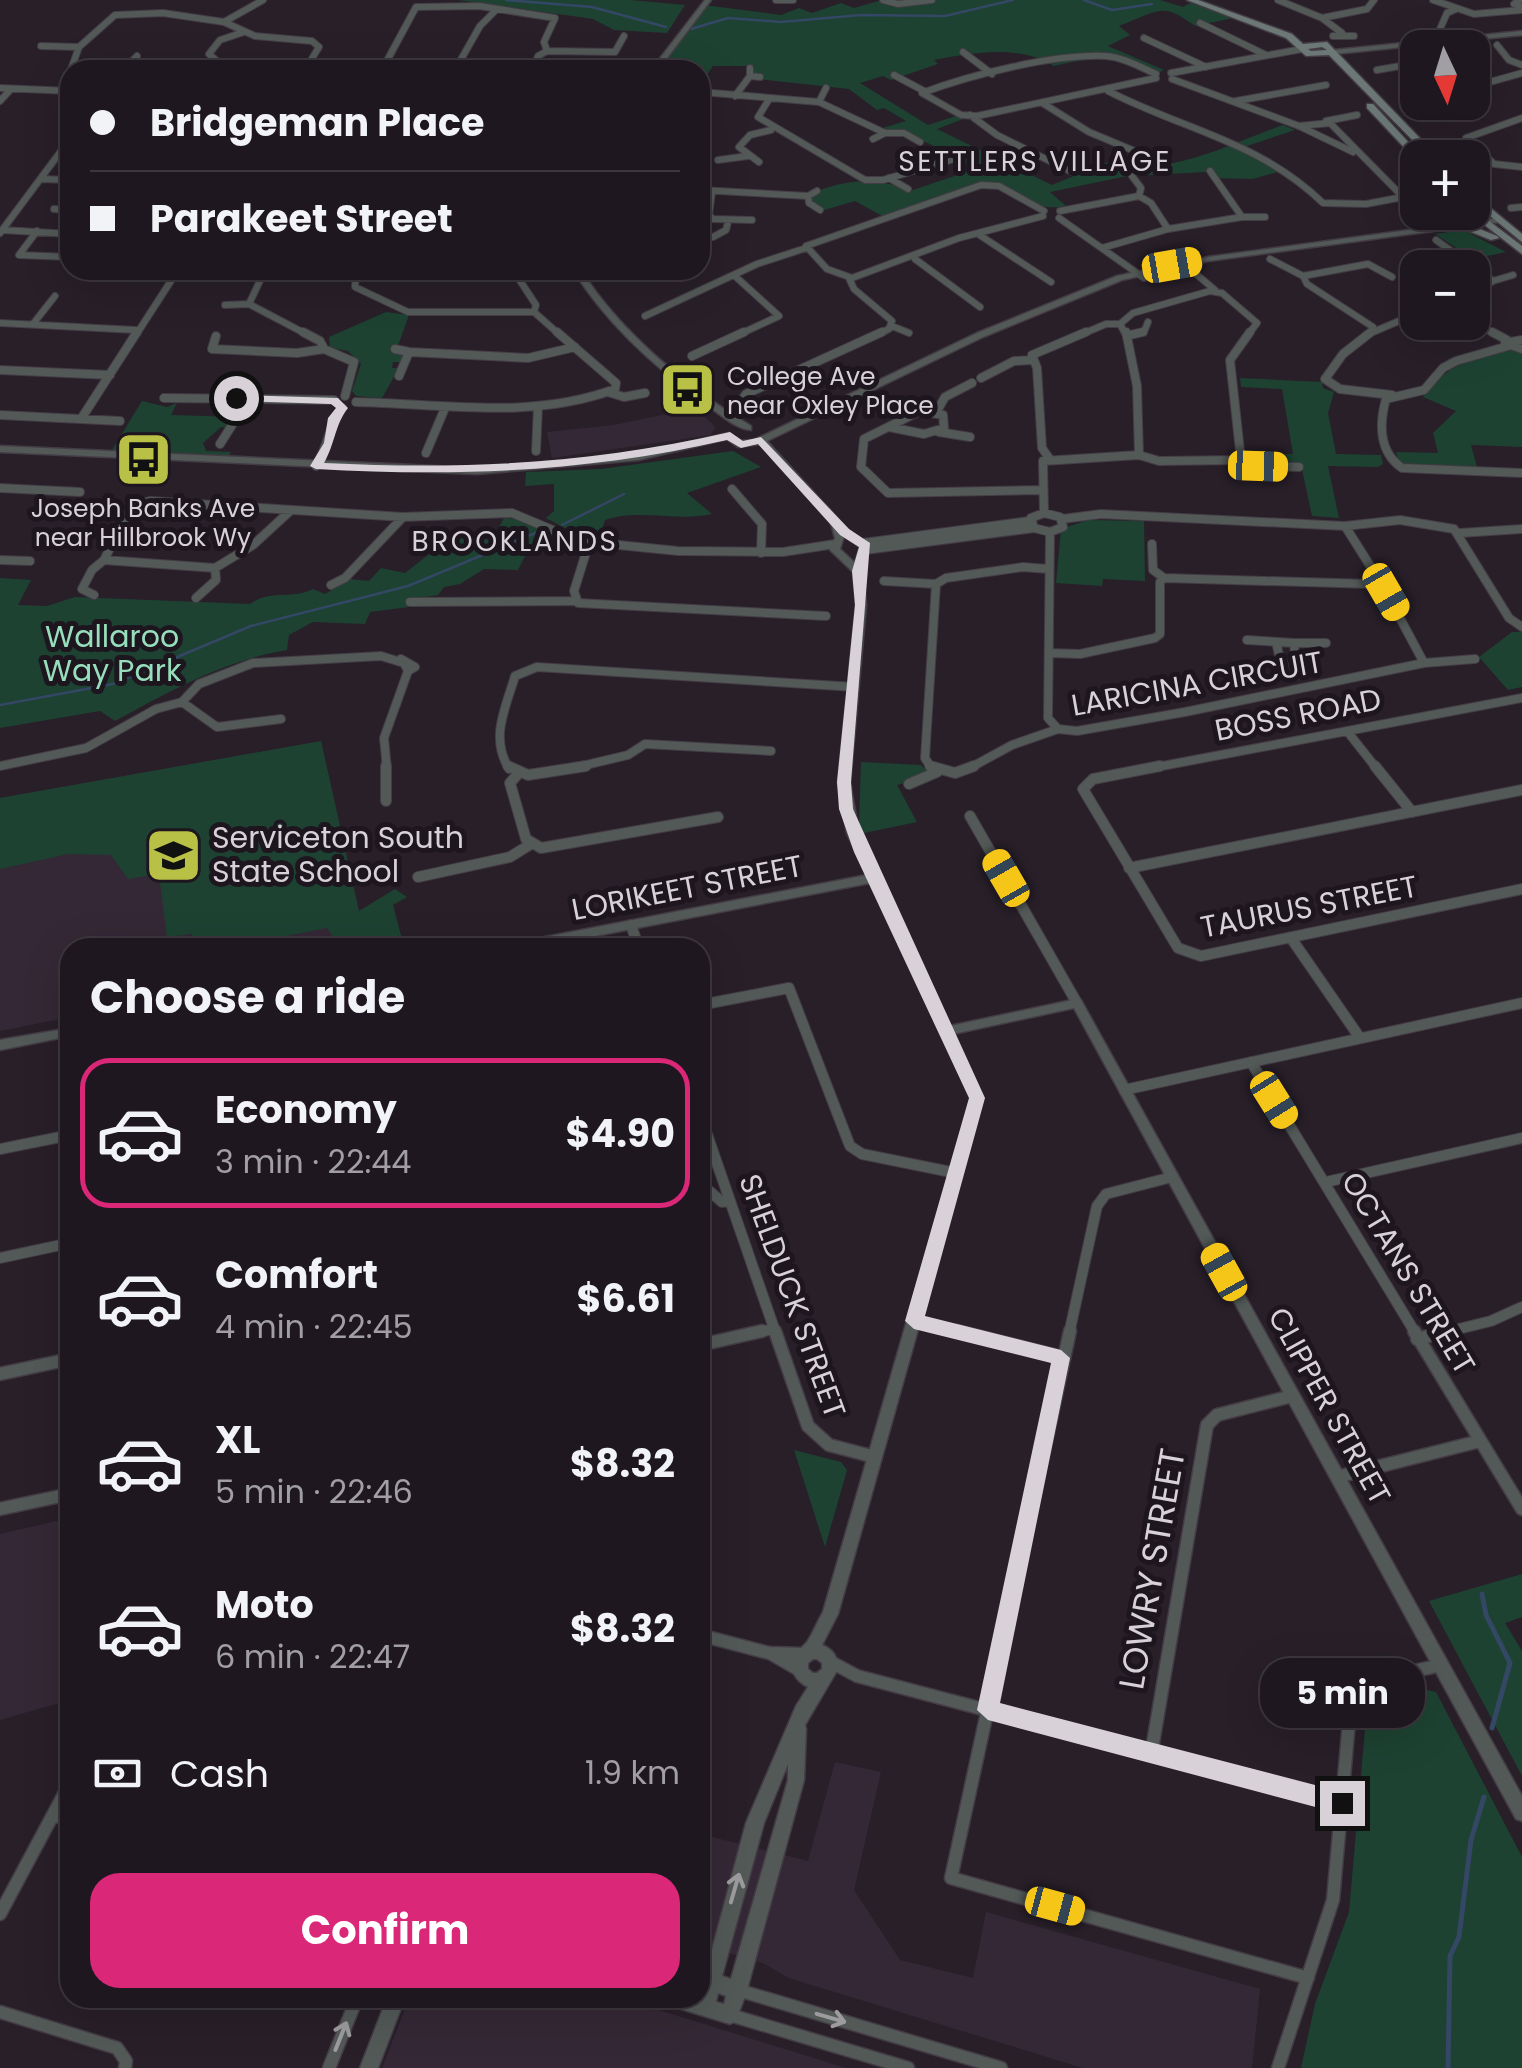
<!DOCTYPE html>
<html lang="en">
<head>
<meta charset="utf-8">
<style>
	body { margin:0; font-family:Poppins,sans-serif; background:#262028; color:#f1f3f6; height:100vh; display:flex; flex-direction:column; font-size:38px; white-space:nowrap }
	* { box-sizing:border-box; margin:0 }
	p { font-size:32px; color:#a19fa4 }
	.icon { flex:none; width:55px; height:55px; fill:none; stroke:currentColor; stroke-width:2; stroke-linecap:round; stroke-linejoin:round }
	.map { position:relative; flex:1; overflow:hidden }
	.drawer { position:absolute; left:60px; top:938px; width:650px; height:1070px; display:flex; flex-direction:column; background:#1e171f; border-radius:30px; box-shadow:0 10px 40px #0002,0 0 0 2px #3c363d }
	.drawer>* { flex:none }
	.top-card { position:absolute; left:60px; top:60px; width:650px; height:220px; border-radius:30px; box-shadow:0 10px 40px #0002,0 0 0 2px #3c363d; display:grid; align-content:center; height:220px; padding:0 30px; background:#1e171f }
	.needle { width:65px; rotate:176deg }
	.buttons { position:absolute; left:1400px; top:30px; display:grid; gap:20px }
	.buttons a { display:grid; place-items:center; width:90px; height:90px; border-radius:20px; background:#1e171f; box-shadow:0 10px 40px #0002,0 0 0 2px #3c363d; font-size:50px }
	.end { position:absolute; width:45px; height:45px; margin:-22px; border:12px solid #d8d2d8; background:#111; box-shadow:0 0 0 5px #111 }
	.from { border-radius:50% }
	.bubble { position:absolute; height:70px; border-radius:30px; background:#1e171f; box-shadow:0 10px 40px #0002,0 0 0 2px #3c363d; font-size:32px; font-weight:700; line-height:70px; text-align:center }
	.car { position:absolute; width:30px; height:60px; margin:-30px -15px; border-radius:12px; box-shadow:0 0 8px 2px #0007; background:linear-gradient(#f5c518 24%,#345 0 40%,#f5c518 0 76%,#345 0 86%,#f5c518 0) }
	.top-card b { display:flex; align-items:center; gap:35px; height:95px; font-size:38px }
	.top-card b+b { border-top:2px solid #3c363d }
	.top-card i { width:25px; height:25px; background:#f1f3f6 }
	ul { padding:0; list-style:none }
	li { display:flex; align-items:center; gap:30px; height:150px; margin:0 20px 15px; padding:0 10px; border:5px solid transparent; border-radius:30px }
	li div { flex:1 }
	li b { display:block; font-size:38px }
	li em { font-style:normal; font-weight:700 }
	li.current { border-color:#db2777 }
	li>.icon { width:90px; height:90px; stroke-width:1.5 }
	h2 { padding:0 30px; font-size:45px; line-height:120px }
	.pay { display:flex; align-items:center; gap:25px; height:110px; padding:0 30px; font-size:38px }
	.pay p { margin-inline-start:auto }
	.button { display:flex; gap:20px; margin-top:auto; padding:20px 30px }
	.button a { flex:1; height:115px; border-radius:30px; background:#db2777; color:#fff; font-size:40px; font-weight:700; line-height:115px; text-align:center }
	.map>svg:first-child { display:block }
</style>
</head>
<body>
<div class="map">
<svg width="1522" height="2068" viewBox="0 0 1522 2068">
	<rect width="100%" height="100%" fill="#281f29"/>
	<path fill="#352836" d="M696,408L715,427L711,435L552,458L547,432L614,425Z
		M321,741L367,947L70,948V1017L0,1031V798Z
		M66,1519L70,1700L0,1720V1534Z
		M835,1762L881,1772L854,1890L900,1960L973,1978L986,1912L1260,1989L1252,2068H1083L789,1978L763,1963L700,1945V1834L808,1861Z
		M409,1998H620L846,2068H382Z"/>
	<path fill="#1d4232" d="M458,0H631L685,5L667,33L614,30L593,19Z
		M882,0H1160L1183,7L1190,3L1233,18L1195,26C1162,2 1161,10 1119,26L1130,35L1108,46L1164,70L1156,74C1113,57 1100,55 1054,66C1019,44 973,53 934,60L938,64L891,80L883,76L860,83L928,125L956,116L963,119L937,129L1052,185L1108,162C1164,180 1231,143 1283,125L1295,130L1241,148L1281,171L1253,179L1212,178L1207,172L1127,176L1050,192L1066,206C1030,213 1025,191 994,186C966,182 911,207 882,216L855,201L821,211L809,203L808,196C840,179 878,176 910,191L975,169L928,143L879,129L906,121L884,108L877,110L849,89L748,78L754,67L751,66H713L700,85V70H660L704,5L781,15L799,8L812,13L841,3L854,8Z
		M1463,230L1506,252L1473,259L1435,234Z
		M386,312L409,315L399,343L391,349L402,355L401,362H393L392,368H399L382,398L356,396L352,391L361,364L348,351L330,348L329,337Z
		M1509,350L1522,351V447L1471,445L1477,467L1399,463L1396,452L1438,453L1433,433L1456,411L1423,397C1447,364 1471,359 1509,350Z
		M1240,378L1322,382L1323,388L1334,392L1328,413L1336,454L1381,455L1383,464L1378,467L1328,466L1339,518L1312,516L1301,465L1250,459L1249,453L1293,454L1282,389L1241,387Z
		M142,401L167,407L177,403L171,415L235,417L228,428L221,427L203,443L206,451L231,452L229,456L112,450Z
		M733,451L761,467L687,493L712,514C677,522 638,508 605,520L599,538L578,535L546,518L554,511V484L525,486L526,472L601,469Z
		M504,518C523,518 563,535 574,550L529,548L518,570L484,569L460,584L444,587L438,595L408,600L409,607L370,612L365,624L313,622L289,635L287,650C223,661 172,690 115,721L100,711L0,728V578L31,580L18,605L47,606L75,597L250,604C270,589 292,600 313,589L325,594L350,579L369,581L381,568L405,573L437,548L457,546L458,537L492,540Z
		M1088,520L1144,521L1145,581L1103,579L1102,586L1056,583L1061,529Z
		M1512,632H1522V687L1508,690L1479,657Z
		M321,741L359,911L395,889L407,897L393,905L404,947H332L333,937L327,928L229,947H194L192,934L167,937L159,874L128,879L111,855L68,854L0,869V798Z
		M861,762L921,765L930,775L897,785L917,822L864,833L859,824Z
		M794,1450L841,1462L847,1470L825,1547Z
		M1522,1574V1617L1505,1623L1522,1651V1776L1429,1601Z
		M1413,1687L1436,1692L1522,1857V2068H1301L1315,2004L1349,1912L1366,1718L1386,1694Z"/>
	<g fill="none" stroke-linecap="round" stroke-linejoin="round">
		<path stroke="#344764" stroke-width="2.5" d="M506,0L592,7L666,27
			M1084,0L1112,10L1152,4
			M691,29L728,18L781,22L861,15L945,16L1013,0
			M562,525L624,494
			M0,705L113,684L251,626L408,586L538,532"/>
		<path stroke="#344764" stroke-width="5" d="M1482,1594L1486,1615L1510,1663L1492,1728
			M1448,2068L1450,1956L1459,1937L1471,1840L1484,1797"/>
		<defs>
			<path id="minor-far3" d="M776,0H793
				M883,0L898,4L932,0
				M1278,0L1322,18L1367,9L1374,0
				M1433,0L1474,14L1522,10
				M1520,0L1514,4L1522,7
				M1322,18L1342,33
				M224,22L263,0
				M1200,23L1266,55
				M1440,29L1447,13L1456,9
				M244,32L220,40L209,54L218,62L250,67
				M1333,36H1354
				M1144,38L1206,67
				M1497,45L1509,60L1522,65
				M41,46L79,47
				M79,47L115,15L163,13L224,22L255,36L312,41L319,47L305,70
				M547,51L615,52L624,36
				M963,52L992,74
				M750,68V76L760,77
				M123,70L137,56
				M382,70L416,7L479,6L555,18L544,42L547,51L538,56L533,70
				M455,70L480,26L495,11
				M1377,70L1418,63
				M70,72L79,47
				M1171,73L1302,49
				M1156,74C1140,67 1123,57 1105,56C1053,54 970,75 922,93L961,115L977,116L1156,78
				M894,75L924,91
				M1172,79L1299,126L1353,152
				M1472,87L1522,73
				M0,88L70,91
				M1108,91C1184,130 1259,141 1323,203L1366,204L1403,197L1330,123L1299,126
				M701,92L819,102L885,133L873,139
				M735,96L750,76
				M0,101L11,89
				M768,101L758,117L865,180H883L957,158
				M1236,101L1326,85
				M819,102L826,88
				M1044,104L1089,132L1168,165
				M1403,106L1431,102
				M970,115L997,135L1072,172
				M1522,118L1466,138L1494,164L1522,167
				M1326,121L1357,115
				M885,133H904L920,142
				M718,160L748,156
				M759,162L739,147L750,135L771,130
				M1132,176L1141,188L1139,196
				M889,178L908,189
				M41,179L70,180
				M700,190L808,196L817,191
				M712,192L709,215L713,219L752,220
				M808,196L809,203L820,210
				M1511,208L1522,207
				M54,209L70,210
				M1060,211L1139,196L1151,203L1168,229L1102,248
				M1043,216L959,238L852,278L827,269L806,246L981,185L999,186L1044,211
				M1242,217H1265
				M1059,218L1144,278
				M1168,229L1242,217L1210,171
				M3,230L70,234
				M37,231L19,255L70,257
				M0,233L70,139
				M981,236L1051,282
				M713,237L726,230L728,222
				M1436,240L1493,281L1472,294
				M1464,257L1480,254
				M915,259L980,307
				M1270,259L1303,276
				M265,270L249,304L308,335
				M429,270H475
				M513,270L536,305L534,312L560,335
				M356,271L355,287L408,312H534
				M608,273L614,270
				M1196,274L1215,290
				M736,277L779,316L738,335
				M849,278L854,289L892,321L889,329L876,335
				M1493,281L1513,275
				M225,305L249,304
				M645,316L757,264L806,248
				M1472,322L1497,335
				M0,323L136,330
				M33,324L55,296
				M1120,324L1133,313L1210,291L1222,293L1257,323L1248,335
				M892,326L909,333
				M1373,327L1307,284L1303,276L1368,264L1392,277
				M136,335L178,270
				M1080,335L1106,324H1120L1126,335
				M1131,335L1144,332L1148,322
				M1366,335L1418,313"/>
			<path id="minor-far2" d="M303,332L320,341L324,349L354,362L345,396
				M1371,332L1343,354L1325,379L1340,389L1392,395
				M1492,332L1507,340
				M1130,335L1143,332
				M216,336L212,349L297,353L324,349
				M1522,340L1505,343L1522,349
				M1508,346L1456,361L1443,368L1424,390L1386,399C1379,424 1379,452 1402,468L1522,473
				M395,349L409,352L399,376
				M409,352L528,358L575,347
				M692,356L744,332
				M0,370L110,375
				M981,378L1014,361L1032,360
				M608,392L624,397L645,393
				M164,398L334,400
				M741,401L746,394L882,332
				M356,402C443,404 532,420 615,389L616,383L557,332
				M937,411L945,397L972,383
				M0,415L120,421
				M81,419L137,332
				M889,427L924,434L944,428L943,415L920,411L864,439L861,467L888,493L1041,490
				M939,432L970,437
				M220,444L248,400
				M536,451L538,407
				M426,453L445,408
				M1139,455L1159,461L1241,460L1230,360L1250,332
				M1049,458L1042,448L1037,368L1032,355L1086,332
				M1241,460L1259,466L1299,467
				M316,466C328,447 330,422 342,408
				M0,488L80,492
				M732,489L762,524L761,553
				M1044,513L1043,461L1139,455L1137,386L1126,332
				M1044,513L1060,517L1063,527L1050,532L1034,528L1031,518Z
				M1345,526L1400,520L1454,529L1509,618L1522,627
				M1050,532L1048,718L1058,729L1077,731L1185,712L1424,663L1386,592L1371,584L1374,572L1345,526L1101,514L1062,519
				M1460,533L1522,529
				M589,543L574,591L578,603L826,616
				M863,543L1030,521
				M1152,544L1153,570L1164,578
				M865,550L1034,528
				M0,560L30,561
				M104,560L131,507L150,501L403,517L512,513L579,541L678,551L783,552L835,544
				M104,560L215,568L253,545L290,511
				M884,581L936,584
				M331,585L345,578L403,517
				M94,595L82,589L92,570L104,560
				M196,598L216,580L215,568
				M410,602L574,601
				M1247,640L1294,643L1297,675L1280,659L1276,642
				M1294,643H1326
				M1049,653L1080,654L1155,638L1160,634V582L1164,578L1371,584
				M1424,663L1475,659
				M182,702L217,727L281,719
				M1347,731L1377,769
				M0,766L86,748L156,709L182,702L199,684L253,663L381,656L404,663L408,671
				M387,769L384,738L408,671L415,667L401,659
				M509,769C490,737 505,710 515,676L537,667L855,687
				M569,769L628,755L645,744L771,751
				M932,769L925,758L936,584L946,578L1023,567L1048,569
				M968,769L1012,745L1058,729
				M1146,769L1522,698"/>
			<path id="minor-far1" d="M508,766L528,775L586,766
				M930,766L955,773L974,766
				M1160,766L1093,779L1083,789L1178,948L1201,956L1522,889
				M1375,766L1412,812
				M518,774L510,783L526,839L541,848L718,817
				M909,784L937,772
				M386,801V766
				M970,816L1077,1003
				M1129,868L1522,790
				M418,877L510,857L531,844
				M631,925L639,948
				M1291,938L1360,1038
				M700,1005L789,988L850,1146L862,1154L956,1173
				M1251,1062L1416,1334
				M1124,1090L1522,1003
				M700,1114L776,1334
				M0,1149L70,1135
				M1326,1182L1522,1138
				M700,1183L722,1202L730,1201
				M0,1258L70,1243
				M914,1321L967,1334
				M751,1334L773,1329
				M1069,1334L1097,1206L1106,1194L1172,1177
				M1438,1334L1491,1321L1522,1307"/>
			<path id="minor" d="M775,1331L808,1426L829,1445L875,1457
				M957,1331L1061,1357
				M1070,1331L951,1878L1308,1978
				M1414,1331L1522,1509
				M1417,1339L1448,1331
				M700,1345L762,1331
				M0,1374L70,1359
				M1337,1477L1480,1441
				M0,1509L70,1494
				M700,1635L769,1653L806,1654
				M770,1653L801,1671
				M831,1662L857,1676L1342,1803
				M1151,1755L1207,1425L1217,1415L1292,1396
				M53,1815L70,1820
				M0,1914L70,1783
				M738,1990L1001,2068
				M354,2004L374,1998
				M0,2012L117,2048L126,2061L125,2068
				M730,2015L908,2068
				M329,2068L357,1998
				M1278,2068L1333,1900L1350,1711C1368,1676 1407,1673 1442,1665"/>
			<path id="tertiary" d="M705,0H711L658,70H651Z
				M1522,31V35L1334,54L1331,52L1334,50Z
				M1498,218H1501V222L1208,261L1122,280L983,337L767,441L848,530L870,546L863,571L866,605L850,783L859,833L950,1026L1077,999L1081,1000L1522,1796V1821L1516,1819L1074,1008L953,1034L983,1098L838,1614L822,1645C833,1649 838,1657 838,1669L805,1725L806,1729L804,1780L747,1990L736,2021L730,2024L665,2004L662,1998H700V1970L706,1972L746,1823L796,1706L808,1687C795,1681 787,1667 796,1654C799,1649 804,1646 807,1642C813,1633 817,1622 823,1612L971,1098L870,883L533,948H503L509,944L867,875L847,833L838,783L856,605L853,572L830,550L835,538L831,523L760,444L738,447L727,439L638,460L477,474L0,452V446L477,468L638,454L729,433L740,441L754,440L977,333L1117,276L1208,257ZM844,536L860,547L855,563L840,549ZM813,1659H817L822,1663V1669L817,1673H813L808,1669V1663ZM788,1764V1780L731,1979L722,1976L764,1823ZM718,1993L726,1996L724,2004L716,2002Z
				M573,270H581C620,332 689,389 751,426V430C737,429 723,417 711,408C659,371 607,325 573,270Z
				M70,1028V1036L0,1050V1040Z
				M387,1998H405L378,2068H360Z"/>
			<path id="secondary" d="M1187,0H1198L1292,34L1303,44L1327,42L1439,158H1430L1329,55L1306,56L1286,38ZM1322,47L1327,50L1311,51L1308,49Z
				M1367,104H1373L1423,158L1416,160L1367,108Z
				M1472,193L1522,234V242L1472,201Z
				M1472,208L1522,246V254L1469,213L1472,212Z
				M1462,222L1497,236L1499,238L1491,240L1459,227L1457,225Z"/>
		</defs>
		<use href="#minor-far3" stroke="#443c45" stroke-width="8"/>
		<use href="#minor-far2" stroke="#443c45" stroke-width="10"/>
		<use href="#minor-far1" stroke="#443c45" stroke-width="12"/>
		<use href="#minor" stroke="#443c45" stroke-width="15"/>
		<use href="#tertiary" stroke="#443c45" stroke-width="3"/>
		<use href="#secondary" stroke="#443c45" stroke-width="3"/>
		<use href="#minor-far3" stroke="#525957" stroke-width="6"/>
		<use href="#minor-far2" stroke="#525957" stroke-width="8"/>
		<use href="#minor-far1" stroke="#525957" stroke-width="10"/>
		<use href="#minor" stroke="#525957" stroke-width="12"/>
		<use href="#tertiary" fill="#525957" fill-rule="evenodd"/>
		<use href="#secondary" fill="#6c7875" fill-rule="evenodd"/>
	</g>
	<defs><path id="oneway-shaft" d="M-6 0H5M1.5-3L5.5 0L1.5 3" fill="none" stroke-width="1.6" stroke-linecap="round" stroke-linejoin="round" transform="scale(2.5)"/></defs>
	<g stroke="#9c9c9e">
		<use href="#oneway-shaft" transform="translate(735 1888) rotate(-74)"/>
		<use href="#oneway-shaft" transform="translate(831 2018) rotate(16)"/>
		<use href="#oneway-shaft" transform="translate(341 2036) rotate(-68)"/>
	</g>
	<path fill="#d8d2d8" d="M232,395L338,398L348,408C335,424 335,444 324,463C465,470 591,464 730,432L743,441L761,437L849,529L870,543L851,782L853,809L985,1098L925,1316L1061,1350L1070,1358L1000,1703L1342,1792L1353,1803L1350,1811L1342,1814L988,1720L977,1710L1051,1363L914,1329L905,1321L969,1098L854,852L839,809L837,782L855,605L852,571L859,547L840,535L758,444L741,448L727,440C587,472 459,477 316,469L310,466L324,443L328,418L336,408L331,404L236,401Z"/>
	<defs>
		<symbol id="bus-square" viewBox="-11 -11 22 22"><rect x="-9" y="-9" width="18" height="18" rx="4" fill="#b9c046" stroke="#1e161f"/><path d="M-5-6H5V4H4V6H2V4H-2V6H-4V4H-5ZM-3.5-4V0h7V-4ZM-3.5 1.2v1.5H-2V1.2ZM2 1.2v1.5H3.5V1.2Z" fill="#111"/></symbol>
		<symbol id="school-square" viewBox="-11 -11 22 22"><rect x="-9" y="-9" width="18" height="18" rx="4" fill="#b9c046" stroke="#1e161f"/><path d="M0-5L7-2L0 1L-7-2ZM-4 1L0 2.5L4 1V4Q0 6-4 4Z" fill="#111"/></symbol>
	</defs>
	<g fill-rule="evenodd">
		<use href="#bus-square" x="656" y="358" width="63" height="63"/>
		<use href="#bus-square" x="112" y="428" width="63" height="63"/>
		<use href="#school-square" x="142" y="824" width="63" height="63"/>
	</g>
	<g text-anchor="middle" stroke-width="10" stroke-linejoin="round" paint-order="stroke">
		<g font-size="25" fill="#d8d2d8" stroke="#1e161f" text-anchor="start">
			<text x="727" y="385">College Ave<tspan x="727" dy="29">near Oxley Place</tspan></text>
			<text x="143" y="517" text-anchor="middle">Joseph Banks Ave<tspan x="143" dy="29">near Hillbrook Wy</tspan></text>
		</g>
		<g font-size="28" letter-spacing="2.5" fill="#d8d2d8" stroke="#1e161f">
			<text x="1035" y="171">SETTLERS VILLAGE</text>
			<text x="515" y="551">BROOKLANDS</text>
		</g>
		<g font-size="30" fill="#97debd" stroke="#1e161f">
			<text x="112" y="647">Wallaroo<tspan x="112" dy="34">Way Park</tspan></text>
		</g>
		<g font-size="30" fill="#d8d2d8" stroke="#1e161f">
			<text transform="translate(1197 684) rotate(-10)" y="10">LARICINA CIRCUIT</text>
			<text transform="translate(1298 715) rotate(-11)" y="10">BOSS ROAD</text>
			<text transform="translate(687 888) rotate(-11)" y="10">LORIKEET STREET</text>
			<text transform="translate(1309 907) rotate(-11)" y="10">TAURUS STREET</text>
			<text transform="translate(1408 1273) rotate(59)" y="10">OCTANS STREET</text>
			<text transform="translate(792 1296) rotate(70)" y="10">SHELDUCK STREET</text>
			<text transform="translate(1329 1406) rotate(61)" y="10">CLIPPER STREET</text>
		</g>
		<g font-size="30" fill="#d8d2d8" stroke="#1e161f" text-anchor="start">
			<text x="212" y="848">Serviceton South<tspan x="212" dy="34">State School</tspan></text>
		</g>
		<g font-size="35" fill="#d8d2d8" stroke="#1e161f">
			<text transform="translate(1152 1569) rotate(-80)" y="12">LOWRY STREET</text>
		</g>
	</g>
</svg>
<div class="buttons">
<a><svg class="needle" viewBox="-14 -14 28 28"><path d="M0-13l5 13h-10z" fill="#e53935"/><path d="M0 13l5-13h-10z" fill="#a19fa4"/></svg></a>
<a>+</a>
<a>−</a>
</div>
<i class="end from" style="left:236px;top:398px"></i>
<i class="end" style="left:1342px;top:1803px"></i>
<div class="bubble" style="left:1260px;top:1658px;width:165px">5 min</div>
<i class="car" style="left:1172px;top:265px;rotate:80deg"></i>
<i class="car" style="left:1258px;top:466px;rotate:92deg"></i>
<i class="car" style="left:1386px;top:592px;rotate:150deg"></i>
<i class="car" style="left:1006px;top:878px;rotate:330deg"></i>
<i class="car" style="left:1274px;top:1100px;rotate:148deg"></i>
<i class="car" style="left:1224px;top:1272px;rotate:331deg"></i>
<i class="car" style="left:1055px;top:1906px;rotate:105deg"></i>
<div class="top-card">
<b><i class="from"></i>Bridgeman Place</b>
<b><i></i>Parakeet Street</b>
</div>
<section class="drawer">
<h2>Choose a ride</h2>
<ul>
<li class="current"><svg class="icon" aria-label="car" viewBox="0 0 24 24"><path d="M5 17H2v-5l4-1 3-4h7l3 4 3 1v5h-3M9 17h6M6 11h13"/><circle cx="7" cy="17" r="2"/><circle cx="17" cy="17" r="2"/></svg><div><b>Economy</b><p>3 min · 22:44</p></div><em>$4.90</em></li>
<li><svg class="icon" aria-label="car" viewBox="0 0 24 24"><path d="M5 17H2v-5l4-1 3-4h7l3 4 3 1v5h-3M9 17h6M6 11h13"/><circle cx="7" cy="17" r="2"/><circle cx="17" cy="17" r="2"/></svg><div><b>Comfort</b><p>4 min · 22:45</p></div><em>$6.61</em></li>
<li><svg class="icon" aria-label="car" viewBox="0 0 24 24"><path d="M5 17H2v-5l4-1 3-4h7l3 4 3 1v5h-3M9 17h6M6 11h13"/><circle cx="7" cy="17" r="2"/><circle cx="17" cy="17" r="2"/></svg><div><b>XL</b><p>5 min · 22:46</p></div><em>$8.32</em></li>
<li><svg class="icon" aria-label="car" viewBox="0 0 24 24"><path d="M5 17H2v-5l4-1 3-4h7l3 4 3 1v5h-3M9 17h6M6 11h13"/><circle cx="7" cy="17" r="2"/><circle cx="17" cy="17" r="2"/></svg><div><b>Moto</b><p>6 min · 22:47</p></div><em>$8.32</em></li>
</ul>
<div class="pay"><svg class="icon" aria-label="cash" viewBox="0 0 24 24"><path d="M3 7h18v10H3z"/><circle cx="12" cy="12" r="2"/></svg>Cash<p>1.9 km</p></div>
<div class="button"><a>Confirm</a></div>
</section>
</div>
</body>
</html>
